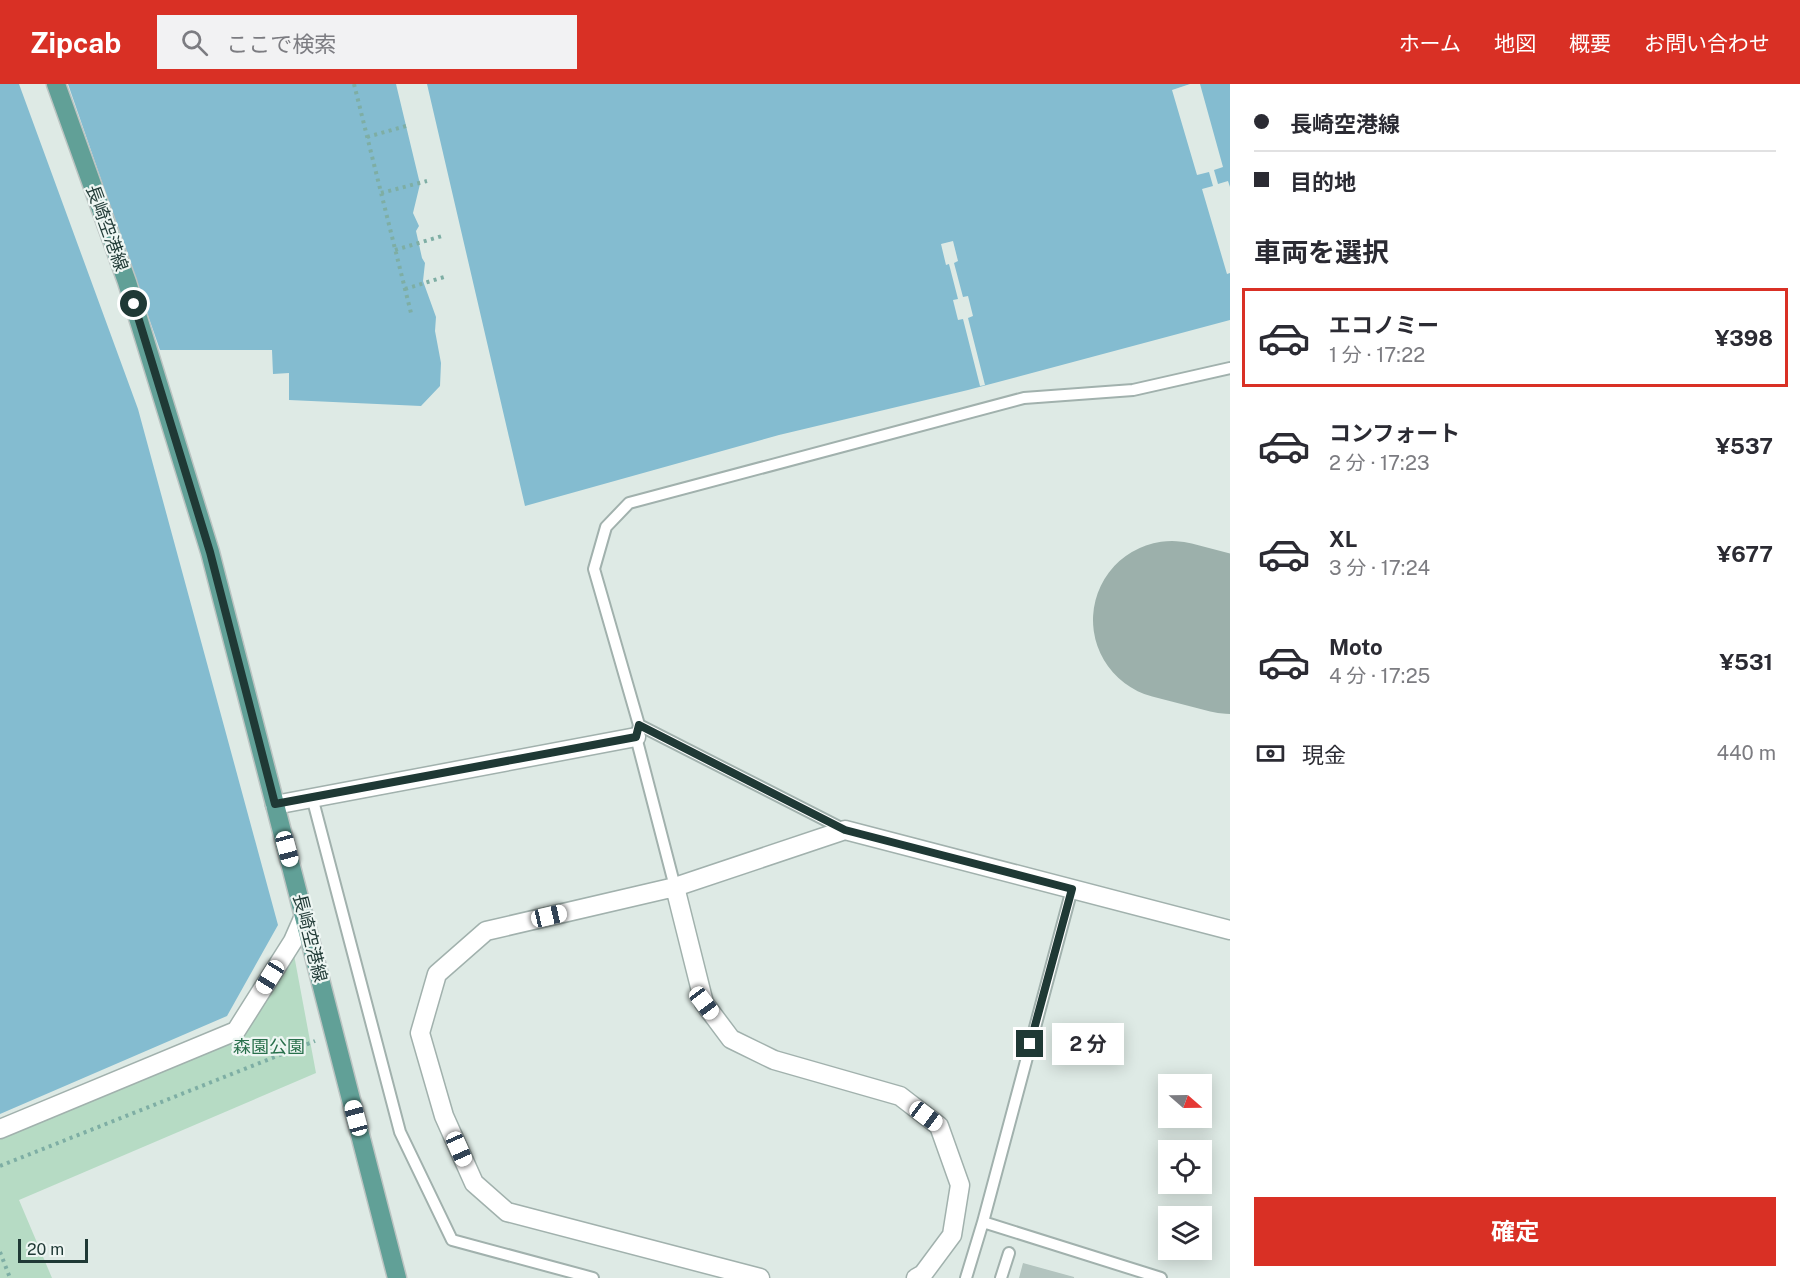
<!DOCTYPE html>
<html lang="ja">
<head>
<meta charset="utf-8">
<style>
	body { margin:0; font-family:"Public Sans","Noto Sans JP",sans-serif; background:#f2f2f3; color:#2b2b33; height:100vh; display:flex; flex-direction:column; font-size:22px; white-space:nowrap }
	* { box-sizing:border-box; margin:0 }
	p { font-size:20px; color:#7c7c81 }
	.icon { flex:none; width:33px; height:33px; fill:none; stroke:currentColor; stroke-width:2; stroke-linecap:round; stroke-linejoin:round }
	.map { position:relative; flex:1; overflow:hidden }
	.drawer { display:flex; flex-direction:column; background:#fff; width:570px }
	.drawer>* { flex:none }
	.banner { display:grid; align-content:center; height:132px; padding:0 24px; background:#fff }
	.needle { width:39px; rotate:110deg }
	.buttons { position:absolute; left:1158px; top:990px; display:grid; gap:12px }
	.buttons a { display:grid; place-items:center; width:54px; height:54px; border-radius:0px; background:#fff; box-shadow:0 3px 15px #0003; font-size:30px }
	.scale { position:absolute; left:18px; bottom:15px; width:70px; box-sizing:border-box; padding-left:6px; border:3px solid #1f3935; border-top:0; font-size:16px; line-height:21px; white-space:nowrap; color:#1f3935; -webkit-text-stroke:4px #eef6f3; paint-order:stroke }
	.end { position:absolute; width:27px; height:27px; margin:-14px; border:8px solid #1f3935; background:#fff; box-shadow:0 0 0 3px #fff }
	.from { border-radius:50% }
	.bubble { position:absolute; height:42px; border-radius:0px; background:#fff; box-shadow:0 3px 15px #0003; font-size:20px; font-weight:700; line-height:42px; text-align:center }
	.car { position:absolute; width:18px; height:36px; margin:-18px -9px; border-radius:8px; box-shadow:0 0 4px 2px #0007; background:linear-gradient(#fff 24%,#345 0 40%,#fff 0 76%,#345 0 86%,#fff 0) }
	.banner b { display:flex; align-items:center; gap:21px; height:57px; font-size:22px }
	.banner b+b { border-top:2px solid #e1e1e2 }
	.banner i { width:15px; height:15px; background:#2b2b33 }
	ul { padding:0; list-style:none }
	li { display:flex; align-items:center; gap:18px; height:99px; margin:0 12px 9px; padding:0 12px; border:3px solid transparent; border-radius:0px }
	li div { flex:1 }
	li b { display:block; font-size:22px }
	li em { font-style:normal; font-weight:700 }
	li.active { border-color:#d93025 }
	li>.icon { width:54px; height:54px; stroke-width:1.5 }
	h2 { padding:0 24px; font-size:27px; line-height:72px }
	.pay { display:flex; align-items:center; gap:15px; height:66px; padding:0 24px; font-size:22px }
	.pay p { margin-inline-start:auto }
	.primary-button { display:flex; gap:12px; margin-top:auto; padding:12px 24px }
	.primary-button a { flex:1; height:69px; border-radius:0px; background:#d93025; color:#fff; font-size:24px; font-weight:700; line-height:69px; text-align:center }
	header { display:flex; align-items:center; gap:36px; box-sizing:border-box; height:84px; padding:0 30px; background:#d93025; color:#fff }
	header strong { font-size:28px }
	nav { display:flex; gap:33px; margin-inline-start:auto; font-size:21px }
	.search { width:420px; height:54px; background:#f2f2f3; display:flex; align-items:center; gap:15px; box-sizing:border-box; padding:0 21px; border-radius:0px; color:#7c7c81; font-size:22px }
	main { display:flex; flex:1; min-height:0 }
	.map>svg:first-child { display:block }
</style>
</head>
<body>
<header>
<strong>Zipcab</strong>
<div class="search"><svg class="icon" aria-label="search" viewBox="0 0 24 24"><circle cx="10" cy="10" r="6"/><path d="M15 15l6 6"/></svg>ここで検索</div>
<nav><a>ホーム</a><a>地図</a><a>概要</a><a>お問い合わせ</a></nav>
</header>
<main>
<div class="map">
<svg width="1230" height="1194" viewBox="0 0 1230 1194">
	<defs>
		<filter id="shadow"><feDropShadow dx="5.5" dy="5.5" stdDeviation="1.5" flood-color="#0004"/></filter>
	</defs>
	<rect width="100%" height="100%" fill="#deeae5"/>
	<path fill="#b6dbc4" d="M292,860L316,989L19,1116L52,1194H0V1049L233,942Z"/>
	<path fill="#84bcd0" d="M0,0H19L138,325L278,841L227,932L0,1030Z
		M68,0H396L420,100L413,129L419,142L416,147L422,174L425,179L423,197L436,233L435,247L441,279L440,302L421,322L289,316V289L273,290L272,266H160Z
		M427,0H1230V236L968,306L779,351L525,422Z"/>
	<path fill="#deeae5" d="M1190,0H1200L1223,83L1214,86L1218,100L1228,97L1230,103V189L1227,190L1202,105L1213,102L1209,88L1197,91L1172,6Z
		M953,157L958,177L954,179L963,213L968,212L973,232L968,234L985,301L980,302L963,235L958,236L953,216L958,215L949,180L946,181L941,160Z"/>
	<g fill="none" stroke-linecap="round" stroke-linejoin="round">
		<path stroke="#9cb0ab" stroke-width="63" d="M1224,549L1230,526"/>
		<path stroke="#9cb0ab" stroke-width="158" d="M1172,536L1230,551"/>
	</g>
	<path fill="#b3c4bf" filter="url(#shadow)" d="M1023,1179L1074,1193V1194H1019Z"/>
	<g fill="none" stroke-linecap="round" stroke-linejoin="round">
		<defs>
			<path id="service" d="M639,641L845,746
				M312,713L400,1048L452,1156L593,1194
				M675,803L636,653L639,641L594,485L606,443L629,419L1024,314L1133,306L1230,284
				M1072,805L983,1138L1161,1194
				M966,1194L983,1138
				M1001,1194L1009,1169"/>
			<path id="minor" d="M0,1045L236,947L293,857L304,832"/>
			<path id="tertiary" d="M275,721L636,653
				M675,803L704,919L731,955L774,976L900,1012L939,1042L960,1101L952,1151L923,1190L916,1194
				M760,1194L507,1128L474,1099L444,1032L420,949L437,890L486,847L675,803L845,746L1230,846"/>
			<path id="primary" d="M56,0L127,198L210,468L397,1194"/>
		</defs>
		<use href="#service" stroke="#a1b1ad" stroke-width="14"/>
		<use href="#minor" stroke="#a1b1ad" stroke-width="21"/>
		<use href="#tertiary" stroke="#a1b1ad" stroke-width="21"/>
		<use href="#primary" stroke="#bcc4c2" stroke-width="21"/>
		<path stroke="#7eaea4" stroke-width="4" stroke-dasharray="3 4.5" stroke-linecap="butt" d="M354,0L412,233
			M367,53L406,42
			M381,109L427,97
			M395,166L442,152
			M405,205L444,193
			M0,1082L315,957
			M0,1168L10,1194"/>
		<use href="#service" stroke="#fff" stroke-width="10"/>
		<use href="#minor" stroke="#fff" stroke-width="18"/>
		<use href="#tertiary" stroke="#fff" stroke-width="18"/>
		<use href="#primary" stroke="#61a097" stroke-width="18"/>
	</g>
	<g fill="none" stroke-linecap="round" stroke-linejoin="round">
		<path stroke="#1f3935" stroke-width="8" d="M134,220L210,468L275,720L636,653L639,641L845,746L1072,805L1030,960"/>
	</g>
	<g text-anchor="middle" stroke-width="4.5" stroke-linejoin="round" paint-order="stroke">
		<g font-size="18" fill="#1f3935" stroke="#eef6f3">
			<text transform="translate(107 144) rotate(70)" y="6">長崎空港線</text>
			<text transform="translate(310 854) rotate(76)" y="6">長崎空港線</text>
		</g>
		<g font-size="18" fill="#29704c" stroke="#eef6f3">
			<text x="269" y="969">森園公園</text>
		</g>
	</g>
</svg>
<div class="buttons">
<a><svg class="needle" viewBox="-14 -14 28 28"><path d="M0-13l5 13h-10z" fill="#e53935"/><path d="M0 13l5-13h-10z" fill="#7c7c81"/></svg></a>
<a><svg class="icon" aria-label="locate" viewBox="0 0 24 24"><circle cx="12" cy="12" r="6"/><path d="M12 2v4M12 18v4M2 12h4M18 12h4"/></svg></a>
<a><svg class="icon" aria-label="layers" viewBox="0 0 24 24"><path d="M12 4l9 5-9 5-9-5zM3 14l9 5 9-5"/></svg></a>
</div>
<div class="scale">20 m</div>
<i class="end from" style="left:134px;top:220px"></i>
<i class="end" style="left:1030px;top:960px"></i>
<div class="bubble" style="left:1052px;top:939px;width:72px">2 分</div>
<i class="car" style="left:287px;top:765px;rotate:165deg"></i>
<i class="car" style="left:549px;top:832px;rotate:77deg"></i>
<i class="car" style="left:270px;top:893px;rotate:212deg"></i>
<i class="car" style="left:704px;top:919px;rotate:143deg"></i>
<i class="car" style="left:926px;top:1032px;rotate:127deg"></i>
<i class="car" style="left:356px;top:1034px;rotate:345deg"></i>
<i class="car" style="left:459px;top:1065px;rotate:156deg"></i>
</div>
<section class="drawer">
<div class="banner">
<b><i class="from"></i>長崎空港線</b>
<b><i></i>目的地</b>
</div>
<h2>車両を選択</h2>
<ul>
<li class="active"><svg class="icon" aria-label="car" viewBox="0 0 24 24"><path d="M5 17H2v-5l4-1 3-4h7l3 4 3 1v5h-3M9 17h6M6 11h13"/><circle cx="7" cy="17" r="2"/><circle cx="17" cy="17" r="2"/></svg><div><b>エコノミー</b><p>1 分 · 17:22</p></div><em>¥398</em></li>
<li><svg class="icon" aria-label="car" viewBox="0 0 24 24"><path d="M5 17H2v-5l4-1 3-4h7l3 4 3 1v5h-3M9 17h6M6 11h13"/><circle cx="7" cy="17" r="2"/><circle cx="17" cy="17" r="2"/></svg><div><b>コンフォート</b><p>2 分 · 17:23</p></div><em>¥537</em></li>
<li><svg class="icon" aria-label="car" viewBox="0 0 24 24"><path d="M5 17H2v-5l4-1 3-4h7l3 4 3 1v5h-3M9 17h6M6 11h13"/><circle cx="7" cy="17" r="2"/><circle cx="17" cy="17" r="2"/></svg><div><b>XL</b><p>3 分 · 17:24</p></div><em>¥677</em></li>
<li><svg class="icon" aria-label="car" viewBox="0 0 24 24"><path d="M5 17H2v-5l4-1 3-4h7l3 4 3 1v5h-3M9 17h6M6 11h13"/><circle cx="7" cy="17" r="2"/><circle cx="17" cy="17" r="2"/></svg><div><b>Moto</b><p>4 分 · 17:25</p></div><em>¥531</em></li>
</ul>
<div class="pay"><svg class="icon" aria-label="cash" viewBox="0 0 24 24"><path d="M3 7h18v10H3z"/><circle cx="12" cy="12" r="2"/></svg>現金<p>440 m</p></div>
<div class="primary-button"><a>確定</a></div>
</section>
</main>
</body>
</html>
